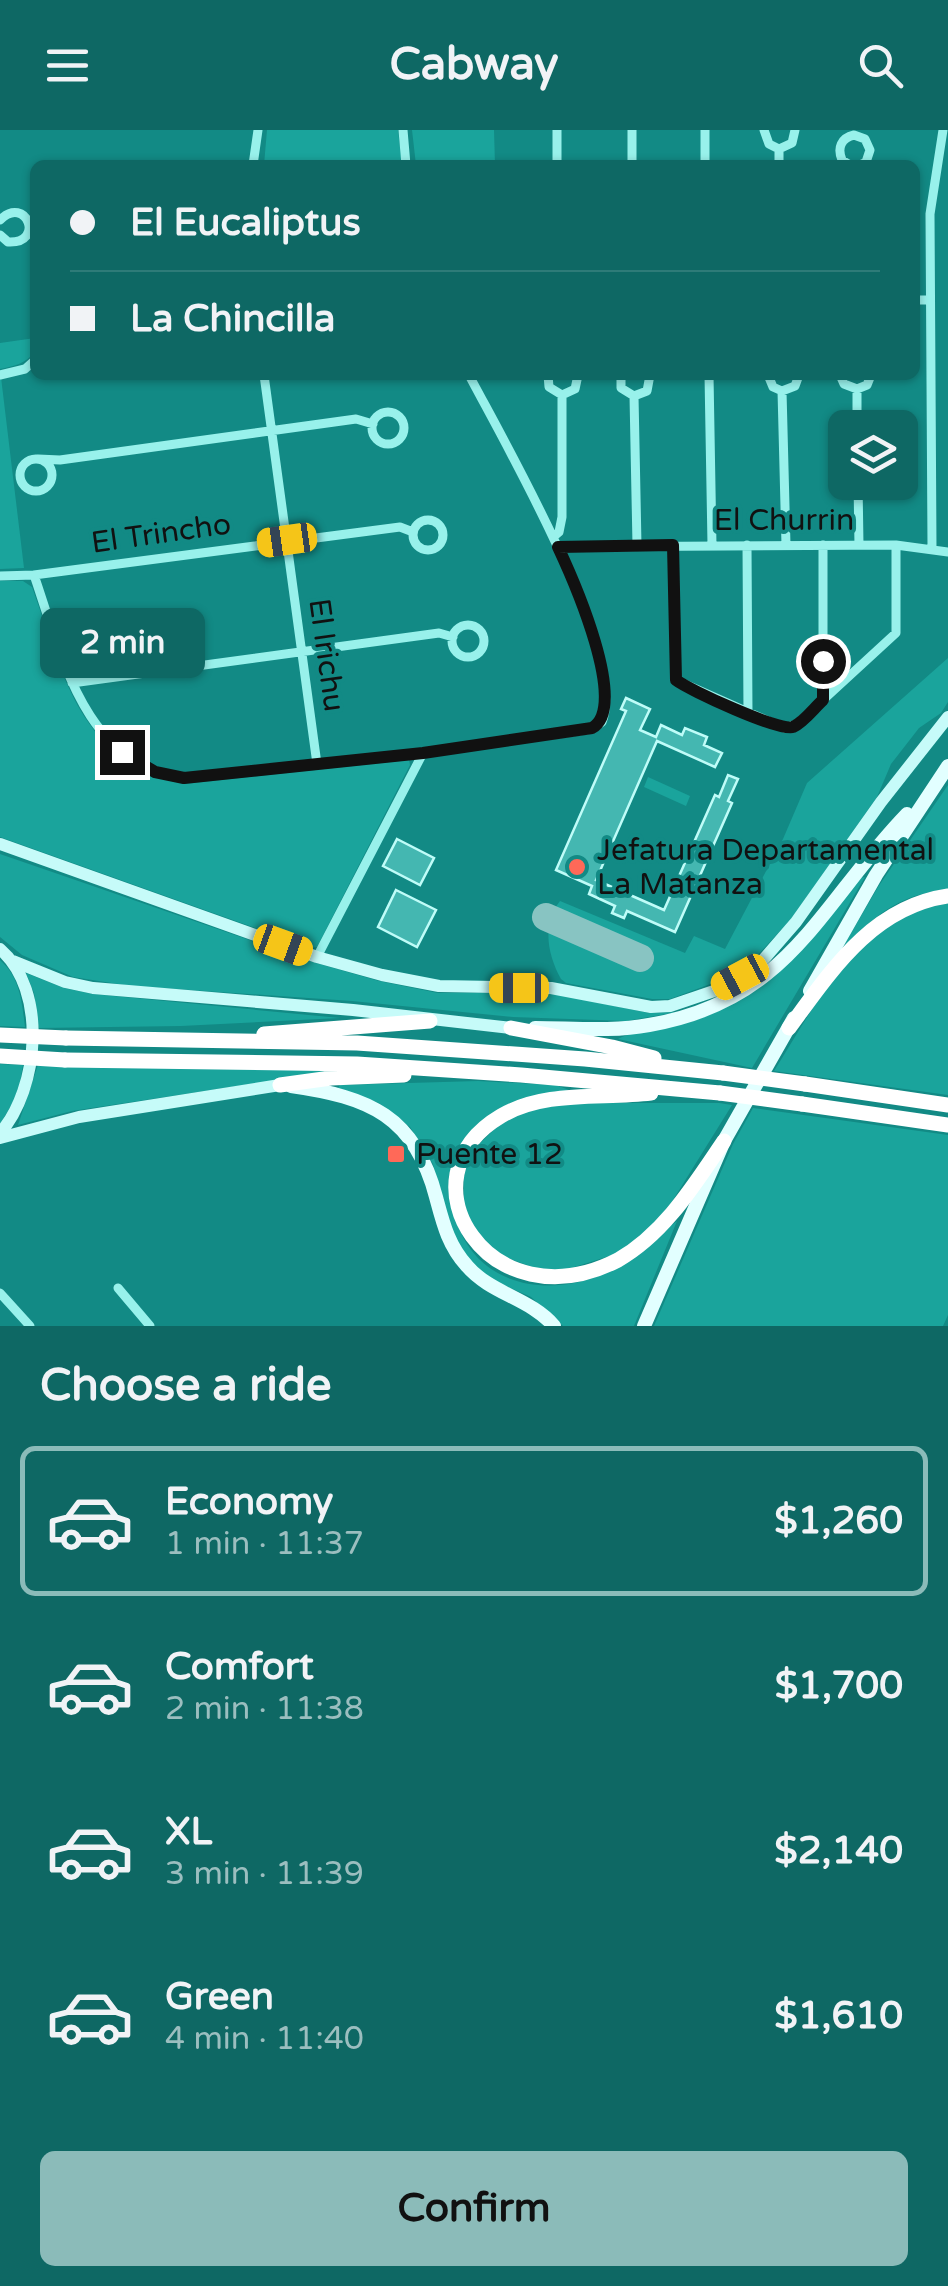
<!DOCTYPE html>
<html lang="en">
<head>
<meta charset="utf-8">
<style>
	body { margin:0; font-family:"Varela Round",sans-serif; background:#176e6a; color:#f1f3f6; height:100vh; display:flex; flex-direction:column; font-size:38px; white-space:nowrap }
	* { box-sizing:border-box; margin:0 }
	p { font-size:32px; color:#9bbebf }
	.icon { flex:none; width:55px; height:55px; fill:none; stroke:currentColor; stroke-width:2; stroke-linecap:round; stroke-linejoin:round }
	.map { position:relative; height:1196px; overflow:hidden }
	.drawer { display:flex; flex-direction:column; background:#0e6864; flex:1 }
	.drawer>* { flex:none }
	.top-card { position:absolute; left:30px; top:30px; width:890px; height:220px; border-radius:15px; box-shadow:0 2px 8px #0004; display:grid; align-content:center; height:220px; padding:0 40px; background:#0e6864 }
	.fabs { position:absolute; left:828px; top:280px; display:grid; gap:20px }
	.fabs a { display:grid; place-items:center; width:90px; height:90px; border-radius:15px; background:#0e6864; box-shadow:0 2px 8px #0004; font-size:50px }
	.end { position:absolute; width:45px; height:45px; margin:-22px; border:12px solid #111; background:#fff; box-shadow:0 0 0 5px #fff }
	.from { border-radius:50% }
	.bubble { position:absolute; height:70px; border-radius:15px; background:#0e6864; box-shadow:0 2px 8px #0004; font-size:32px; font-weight:800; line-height:70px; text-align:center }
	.car { position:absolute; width:30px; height:60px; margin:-30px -15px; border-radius:12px; box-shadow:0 0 8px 2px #0007; background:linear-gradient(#f5c518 24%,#345 0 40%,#f5c518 0 76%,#345 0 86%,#f5c518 0) }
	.top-card b { display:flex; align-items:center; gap:35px; height:95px; font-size:38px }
	.top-card b+b { border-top:2px solid #2e7b78 }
	.top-card i { width:25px; height:25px; background:#f1f3f6 }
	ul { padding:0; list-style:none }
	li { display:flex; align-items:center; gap:30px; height:150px; margin:0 20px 15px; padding:0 20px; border:5px solid transparent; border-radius:15px }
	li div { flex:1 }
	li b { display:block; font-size:38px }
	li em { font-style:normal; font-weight:800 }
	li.active { border-color:#8bbbb9 }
	li>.icon { width:90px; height:90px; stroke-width:1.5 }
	h2 { padding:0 40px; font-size:45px; line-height:120px }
	.action { display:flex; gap:20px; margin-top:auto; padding:20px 40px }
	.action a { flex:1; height:115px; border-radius:15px; background:#8bbbb9; color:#111; font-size:40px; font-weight:800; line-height:115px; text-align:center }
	header { display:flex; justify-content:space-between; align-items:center; height:130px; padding:0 40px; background:#0e6864; font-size:45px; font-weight:800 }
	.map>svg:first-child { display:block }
</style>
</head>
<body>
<header><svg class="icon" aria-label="menu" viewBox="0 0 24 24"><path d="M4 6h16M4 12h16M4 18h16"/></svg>Cabway<svg class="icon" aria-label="search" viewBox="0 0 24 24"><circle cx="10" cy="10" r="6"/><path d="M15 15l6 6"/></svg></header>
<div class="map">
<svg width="948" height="1196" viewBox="0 0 948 1196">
	<rect width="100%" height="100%" fill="#128a85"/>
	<path fill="#1aa49c" d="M267,0H398L402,35H264Z
		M412,0H494L495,35H416Z
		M35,208V222C25,234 14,236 0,239L24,438L0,439V213Z
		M0,451H23L32,457C64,546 79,631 184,654L409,630L410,635L317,817L311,818L0,707Z
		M948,528V572L941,583L919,598L891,634L877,667L791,789L757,826L713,853L670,869H652L566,853L561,849C547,824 542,794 560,771L685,823L694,806L725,819L783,709L807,653Z
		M648,647L690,666L686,676L644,657Z
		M948,655V759C897,765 874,786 840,822L878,757Z
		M0,724L316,833L379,851L438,863H550L649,883L678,882L626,891L513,887L352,871L131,856L73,847L22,825L0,807Z
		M865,747L752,938L618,909C635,899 676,898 699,889C779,859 809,811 860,748Z
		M948,773V965L774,941C806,891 838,826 889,794C908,783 927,778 948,773Z
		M0,830C20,847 22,872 25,897L0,896Z
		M26,843L64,858L93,864L340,888L181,896L39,898L34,863Z
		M0,934L23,935L18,964L0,994Z
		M38,935L338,941L72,981L18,995Z
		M478,951L556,955L569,960L473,1004C468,1025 454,1058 454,1079C454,1089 460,1101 464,1109C491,1158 552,1165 601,1145C630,1133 651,1109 677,1091L634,1196H563L531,1167L490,1149L473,1135L457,1114L448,1094L433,1034L410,997L379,973L338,958L340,955Z
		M558,973H719L732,975L668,1078L643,1104L616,1124L552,1144L488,1121L464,1079V1046L471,1022L506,988Z
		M753,978L948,1005V1185L943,1196H654L733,1014Z"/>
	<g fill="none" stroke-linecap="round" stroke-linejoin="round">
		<path stroke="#88c4c2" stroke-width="28" d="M546,787L640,828"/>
	</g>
	<path fill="#44b7b1" stroke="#bffcf8" stroke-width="2.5" d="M626,568L650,579L640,600L656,607L661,595L682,605L685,598L707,607L704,615L722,623L715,637L657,611L596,750L664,780L715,665L719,667L728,645L738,649L728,671L732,673L675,802L627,781L624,788L612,783L615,776L589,764L592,756L556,740L626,581L621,579Z
		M397,709L434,728L420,755L383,736Z
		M396,760L436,780L417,817L378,797Z"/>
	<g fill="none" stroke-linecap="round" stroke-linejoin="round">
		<path stroke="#98f1eb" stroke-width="9" d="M403,0L406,35
			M557,0V35
			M705,0V35
			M764,0L769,14L779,19L792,13L795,0
			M779,19V35
			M253,35L258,0
			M632,35V0
			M850,35L842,30C837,18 841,8 854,5L865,9L870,20L866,32L860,35
			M0,90C26,64 46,114 8,112L0,105
			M915,170H930
			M0,245L25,239L35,230
			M264,245L317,634
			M548,245L549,257L562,265L575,259L578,245
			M621,245V258L634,266L647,261L650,245
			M709,245L712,415
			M768,245L773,257L782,261L795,256L799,245
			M840,245L844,254L857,259L867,255L871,245
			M857,259V298
			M782,261L786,415
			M634,266L637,415
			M372 298a16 16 0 1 1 32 0a16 16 0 1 1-32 0Z
			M38,329L60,330L356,289L373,294
			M20 345a16 16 0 1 1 32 0a16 16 0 1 1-32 0Z
			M858,352L859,415
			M413 405a15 15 0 1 1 30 0a15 15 0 1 1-30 0Z
			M553,407L559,402L562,387V265
			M673,415L676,550L784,598L797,594L896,503V415
			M747,415L748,584
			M559,417L896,415L948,422
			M932,417L930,84L943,0
			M34,445L400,397L413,402
			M0,446L34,445C62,526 84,635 184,648L423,623L592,599L602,592C629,527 503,310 469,245
			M452 511a16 16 0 1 1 32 0a16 16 0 1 1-32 0Z
			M72,553L439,503L453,507
			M823,570V415
			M317,827L423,623
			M118,1158L150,1196
			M0,1163L30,1196"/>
		<path stroke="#c6fbf9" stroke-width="12" d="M0,714L317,827L382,845L439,856L551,858L651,877L670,876L717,860L763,830L796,792L881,672L948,587
			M0,819C48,860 39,959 0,1003
			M13,831L65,852L93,858L353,880L511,898
			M0,1008L79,987L280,955"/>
		<path stroke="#e2ffff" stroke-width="14" d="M810,861L876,745L948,636
			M535,898C572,898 612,902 649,895C790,871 819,775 907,684
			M291,956C369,967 415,986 436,1067C443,1093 448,1115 467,1136C491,1164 530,1168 554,1196
			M644,1196L724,1011L794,888"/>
		<path stroke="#fff" stroke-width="15" d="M511,898L612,917L654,928
			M789,898C831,841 872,777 948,766
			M264,904L430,891
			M66,908L357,913L585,929L723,943
			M65,930L357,934L521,945L720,963
			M805,954L948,975
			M280,955L331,948L404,945
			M651,963C601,969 545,960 501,986C396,1048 490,1196 618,1130C665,1103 694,1055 724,1011
			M802,974L948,995"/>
		<path stroke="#fff" stroke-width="15" d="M0,905L66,908
			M0,926L65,930
			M723,943L805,954
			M720,963L802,974"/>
	</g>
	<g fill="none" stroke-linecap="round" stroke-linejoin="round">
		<path stroke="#111" stroke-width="12" d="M122,622L155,642L184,648L423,623L592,598C630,577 573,449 558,417L673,415L676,550C689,560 780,602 793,597C804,592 814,578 823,570V531"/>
	</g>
	<g fill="#ff6958" stroke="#128a85" stroke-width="4">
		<circle cx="577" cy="737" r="10"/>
		<rect x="386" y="1014" width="20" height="20" rx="5"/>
	</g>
	<g text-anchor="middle" stroke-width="8" stroke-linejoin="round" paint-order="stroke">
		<g font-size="30" fill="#111" stroke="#128a85">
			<text x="784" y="400">El Churrin</text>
			<text transform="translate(161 403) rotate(-8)" y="10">El Trincho</text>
			<text transform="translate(327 525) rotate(82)" y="10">El Irichu</text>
		</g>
		<g font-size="30" fill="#111" stroke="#128a85" text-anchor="start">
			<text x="597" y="730">Jefatura Departamental<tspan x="597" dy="34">La Matanza</tspan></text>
			<text x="416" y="1034">Puente 12</text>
		</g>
	</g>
</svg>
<div class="fabs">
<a><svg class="icon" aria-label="layers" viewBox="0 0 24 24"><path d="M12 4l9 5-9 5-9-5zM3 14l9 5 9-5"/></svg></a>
</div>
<i class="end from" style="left:823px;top:531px"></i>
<i class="end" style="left:122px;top:622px"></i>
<div class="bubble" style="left:40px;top:478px;width:165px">2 min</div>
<i class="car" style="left:287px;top:410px;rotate:262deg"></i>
<i class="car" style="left:283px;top:815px;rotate:110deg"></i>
<i class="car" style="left:740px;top:847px;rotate:242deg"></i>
<i class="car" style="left:519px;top:858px;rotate:270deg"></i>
<div class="top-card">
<b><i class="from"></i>El Eucaliptus</b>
<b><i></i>La Chincilla</b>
</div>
</div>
<section class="drawer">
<h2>Choose a ride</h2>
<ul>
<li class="active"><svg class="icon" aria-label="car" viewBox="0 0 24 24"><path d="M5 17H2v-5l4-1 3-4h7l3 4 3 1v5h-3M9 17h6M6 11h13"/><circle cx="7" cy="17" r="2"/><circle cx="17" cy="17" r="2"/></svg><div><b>Economy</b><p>1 min · 11:37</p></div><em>$1,260</em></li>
<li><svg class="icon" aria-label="car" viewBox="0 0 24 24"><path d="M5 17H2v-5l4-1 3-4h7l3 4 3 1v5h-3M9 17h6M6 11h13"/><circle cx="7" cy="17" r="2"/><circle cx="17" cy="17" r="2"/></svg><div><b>Comfort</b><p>2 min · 11:38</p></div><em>$1,700</em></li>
<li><svg class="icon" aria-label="car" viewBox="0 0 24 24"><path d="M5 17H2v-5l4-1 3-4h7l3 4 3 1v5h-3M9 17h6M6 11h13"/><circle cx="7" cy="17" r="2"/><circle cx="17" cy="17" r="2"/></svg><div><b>XL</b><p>3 min · 11:39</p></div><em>$2,140</em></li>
<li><svg class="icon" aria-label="car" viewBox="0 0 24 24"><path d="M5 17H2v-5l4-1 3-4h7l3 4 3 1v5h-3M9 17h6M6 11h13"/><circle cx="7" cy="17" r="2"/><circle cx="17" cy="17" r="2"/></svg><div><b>Green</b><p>4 min · 11:40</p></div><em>$1,610</em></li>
</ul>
<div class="action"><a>Confirm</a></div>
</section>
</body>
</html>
